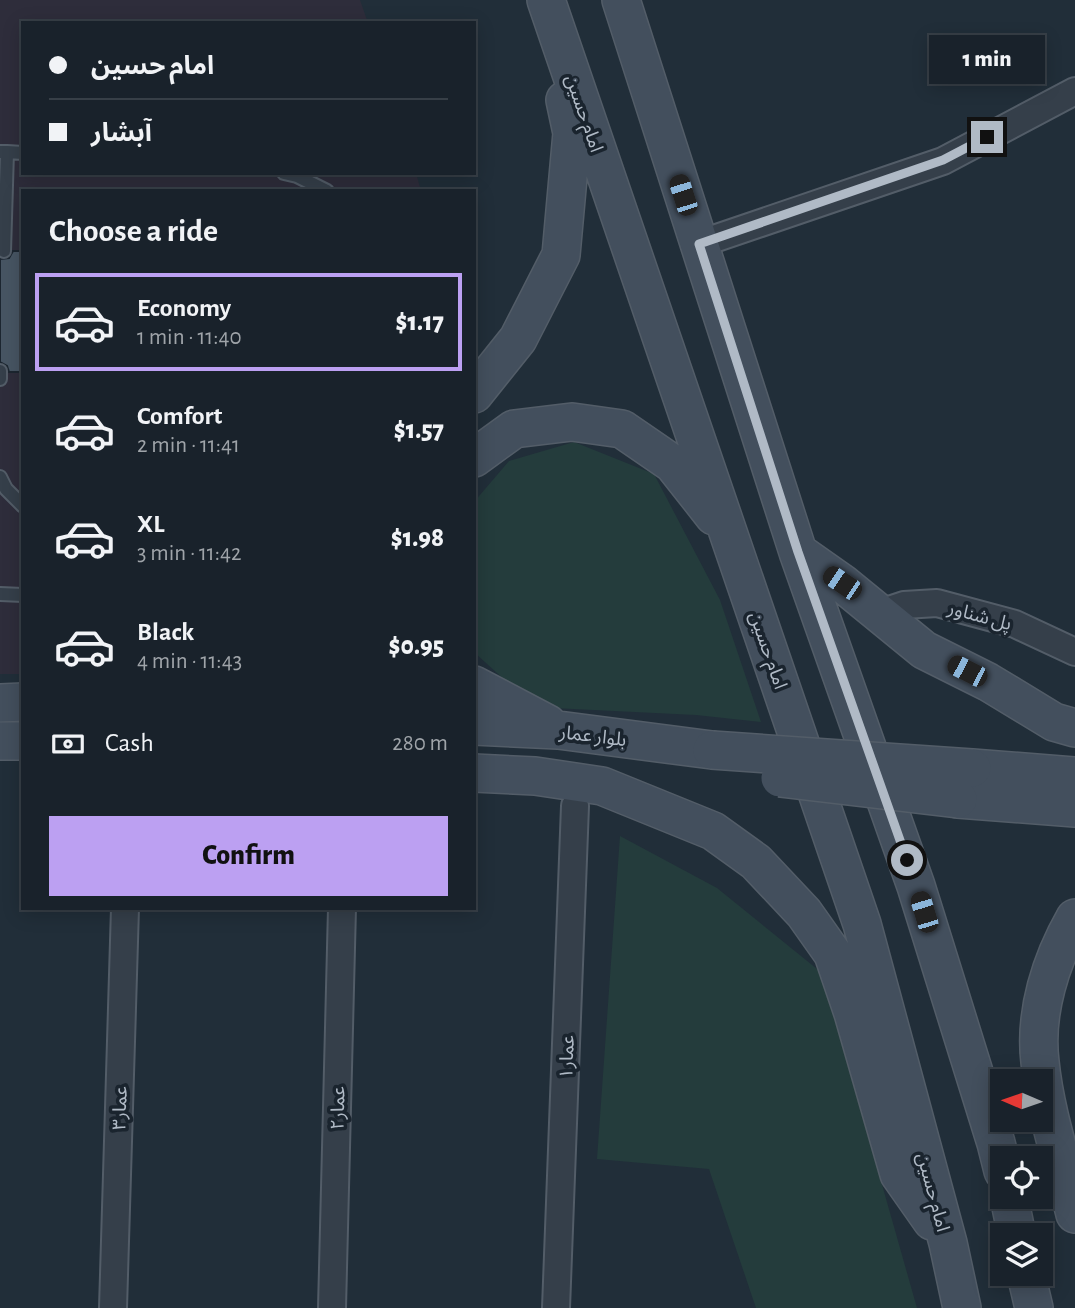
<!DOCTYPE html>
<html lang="en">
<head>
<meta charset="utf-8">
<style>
	body { margin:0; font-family:"Alegreya Sans","Noto Sans Arabic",sans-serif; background:#262f37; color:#f1f3f6; height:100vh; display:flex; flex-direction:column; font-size:26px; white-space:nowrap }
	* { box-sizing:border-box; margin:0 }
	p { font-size:23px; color:#9fa4a9 }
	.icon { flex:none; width:38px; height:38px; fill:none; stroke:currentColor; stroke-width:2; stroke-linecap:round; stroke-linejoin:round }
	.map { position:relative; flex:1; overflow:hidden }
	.details { position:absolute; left:21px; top:189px; width:455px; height:721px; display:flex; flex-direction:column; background:#19222b; border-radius:0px; box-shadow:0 4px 18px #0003,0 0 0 2px #373f47 }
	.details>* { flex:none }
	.top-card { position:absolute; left:21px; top:21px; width:455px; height:154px; border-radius:0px; box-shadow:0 4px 18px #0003,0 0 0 2px #373f47; display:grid; align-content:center; height:154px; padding:0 28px; background:#19222b }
	.needle { width:46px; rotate:272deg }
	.buttons { position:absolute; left:990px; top:1069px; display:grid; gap:14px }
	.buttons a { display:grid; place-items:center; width:63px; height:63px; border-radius:0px; background:#19222b; box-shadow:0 4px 18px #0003,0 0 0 2px #373f47; font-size:35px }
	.end { position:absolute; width:32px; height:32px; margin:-16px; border:9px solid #b0bac6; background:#111; box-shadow:0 0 0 4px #111 }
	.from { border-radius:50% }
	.bubble { position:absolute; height:49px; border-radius:0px; background:#19222b; box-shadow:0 4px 18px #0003,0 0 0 2px #373f47; font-size:23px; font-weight:800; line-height:49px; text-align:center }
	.car { position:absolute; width:21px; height:42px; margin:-21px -10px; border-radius:9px; box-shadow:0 0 5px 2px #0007; background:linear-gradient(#222 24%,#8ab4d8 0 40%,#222 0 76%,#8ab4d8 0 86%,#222 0) }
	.top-card b { display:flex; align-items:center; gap:24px; height:66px; font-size:26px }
	.top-card b+b { border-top:2px solid #373f47 }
	.top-card i { width:18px; height:18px; background:#f1f3f6 }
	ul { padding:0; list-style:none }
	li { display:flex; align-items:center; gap:21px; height:98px; margin:0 14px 10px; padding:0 14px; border:4px solid transparent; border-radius:0px }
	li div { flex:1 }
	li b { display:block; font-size:26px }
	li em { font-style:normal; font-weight:800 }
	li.on { border-color:#bca0f2 }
	li>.icon { width:63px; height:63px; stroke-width:1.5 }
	h2 { padding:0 28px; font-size:32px; line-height:84px }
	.pay { display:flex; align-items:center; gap:18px; height:77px; padding:0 28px; font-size:26px }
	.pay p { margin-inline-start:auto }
	.primary-button { display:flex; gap:14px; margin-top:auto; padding:14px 28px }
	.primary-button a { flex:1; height:80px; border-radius:0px; background:#bca0f2; color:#111; font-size:28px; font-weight:800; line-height:80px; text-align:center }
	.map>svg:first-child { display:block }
</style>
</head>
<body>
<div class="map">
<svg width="1075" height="1308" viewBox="0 0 1075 1308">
	<rect width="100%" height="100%" fill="#212e39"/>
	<path fill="#2e2d3b" d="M0,0H360L368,23H23V173H416L421,191H23V674H0Z"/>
	<path fill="#243c3c" d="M574,442L654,474L720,600L761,722L696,715L553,708L528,701L475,653L474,502L509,461Z
		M620,836L717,888L822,973L917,1308H756L709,1169L597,1159Z"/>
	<path fill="#475563" stroke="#1c2630" stroke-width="2" d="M13,251H23V372H9L7,366L0,362V259L9,258Z"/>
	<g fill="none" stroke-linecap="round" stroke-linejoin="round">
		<defs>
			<path id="lane" d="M0,152H7L4,251
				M7,152L23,153
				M284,173L297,176L327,191
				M0,379V371
				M0,477L6,489L23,506
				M0,594L23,595"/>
			<path id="street" d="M699,244L943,161L1075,91
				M880,613L904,605L937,603L1015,624L1075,652
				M113,1308L125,908
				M332,1308L342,908
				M556,1308L575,806"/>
			<path id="secondary" d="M546,0L862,924L948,1243L962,1308
				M621,0L798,552L916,886L996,1143L1003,1171
				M474,394L518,339L561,255L572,133L565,100
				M474,458L514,429L572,422L622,429L673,464L714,516
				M798,552L842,583L924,650L988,682L1054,722L1075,728
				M474,685L548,724
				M0,703L23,702
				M474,726L558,730L712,750
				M0,741H23
				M972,768L1075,776
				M474,773L535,776L602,786L713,831L756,862L804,913L833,954L853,1013L899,1174L932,1221
				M958,799L1075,808
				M1075,918C1051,960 1034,1012 1040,1062C1045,1113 1063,1164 1075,1214
				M1009,1197L1017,1236
				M1026,1274L1034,1308"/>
		</defs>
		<use href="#lane" stroke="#535d68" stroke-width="16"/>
		<use href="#street" stroke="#535d68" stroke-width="30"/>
		<use href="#secondary" stroke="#535d68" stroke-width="40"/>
		<use href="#lane" stroke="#353f4a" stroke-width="12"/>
		<use href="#street" stroke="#353f4a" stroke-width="26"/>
		<use href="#secondary" stroke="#434f5d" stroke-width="37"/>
		<defs>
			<path id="secondary-bridge" d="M712,750L972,768
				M780,778L958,799"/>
		</defs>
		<use href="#secondary-bridge" stroke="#535d68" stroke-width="40" stroke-linecap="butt"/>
		<use href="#secondary-bridge" stroke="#434f5d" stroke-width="37"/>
	</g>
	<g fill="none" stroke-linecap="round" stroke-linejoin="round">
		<path stroke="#b0bac6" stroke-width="9" d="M907,860L798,552L699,244L943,160L987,137"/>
	</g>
	<g text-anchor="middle" stroke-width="7" stroke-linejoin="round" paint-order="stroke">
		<g font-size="19" fill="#b0bac6" stroke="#1a242e">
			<text transform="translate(585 113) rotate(71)" y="7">امام حسین</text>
			<text transform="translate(980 615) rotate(15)" y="7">پل شناور</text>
			<text transform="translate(769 650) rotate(71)" y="7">امام حسین</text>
			<text transform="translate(593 735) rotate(7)" y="7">بلوار عمار</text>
			<text transform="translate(566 1057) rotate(-88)" y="7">عمار۱</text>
			<text transform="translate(119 1108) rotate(-88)" y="7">عمار۳</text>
			<text transform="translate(337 1108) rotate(-89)" y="7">عمار۲</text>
			<text transform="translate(934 1192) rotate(75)" y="7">امام حسین</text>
		</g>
	</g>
</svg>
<div class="buttons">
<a><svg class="needle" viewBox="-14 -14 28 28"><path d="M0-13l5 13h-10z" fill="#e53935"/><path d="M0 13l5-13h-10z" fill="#9fa4a9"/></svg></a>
<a><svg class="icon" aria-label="locate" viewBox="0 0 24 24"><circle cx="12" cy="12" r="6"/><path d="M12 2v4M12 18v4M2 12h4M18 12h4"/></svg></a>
<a><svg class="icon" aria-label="layers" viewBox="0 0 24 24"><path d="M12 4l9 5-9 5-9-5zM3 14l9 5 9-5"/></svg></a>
</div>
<i class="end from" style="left:907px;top:860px"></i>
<i class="end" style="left:987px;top:137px"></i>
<div class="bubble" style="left:929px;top:35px;width:116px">1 min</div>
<i class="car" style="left:683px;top:195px;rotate:342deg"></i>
<i class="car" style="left:842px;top:583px;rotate:304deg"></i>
<i class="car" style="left:967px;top:671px;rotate:297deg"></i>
<i class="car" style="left:924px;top:912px;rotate:343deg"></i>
<div class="top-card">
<b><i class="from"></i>امام حسین</b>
<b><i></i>آبشار</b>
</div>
<section class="details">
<h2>Choose a ride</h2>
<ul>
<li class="on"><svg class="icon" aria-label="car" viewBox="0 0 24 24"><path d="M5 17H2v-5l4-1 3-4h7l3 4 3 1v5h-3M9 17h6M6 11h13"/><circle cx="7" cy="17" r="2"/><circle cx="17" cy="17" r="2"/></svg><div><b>Economy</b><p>1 min · 11:40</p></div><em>$1.17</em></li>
<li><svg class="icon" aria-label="car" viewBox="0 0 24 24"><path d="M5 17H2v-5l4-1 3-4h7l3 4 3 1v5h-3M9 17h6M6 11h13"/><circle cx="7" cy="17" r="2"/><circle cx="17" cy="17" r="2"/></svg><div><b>Comfort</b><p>2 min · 11:41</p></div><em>$1.57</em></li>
<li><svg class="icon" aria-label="car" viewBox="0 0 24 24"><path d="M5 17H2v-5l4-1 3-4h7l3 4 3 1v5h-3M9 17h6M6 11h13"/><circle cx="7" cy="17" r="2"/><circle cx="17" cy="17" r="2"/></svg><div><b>XL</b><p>3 min · 11:42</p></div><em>$1.98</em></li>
<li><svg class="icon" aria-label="car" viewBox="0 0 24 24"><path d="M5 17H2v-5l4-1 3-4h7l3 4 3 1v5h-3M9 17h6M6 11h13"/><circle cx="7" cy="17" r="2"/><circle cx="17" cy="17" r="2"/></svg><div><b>Black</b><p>4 min · 11:43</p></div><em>$0.95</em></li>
</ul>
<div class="pay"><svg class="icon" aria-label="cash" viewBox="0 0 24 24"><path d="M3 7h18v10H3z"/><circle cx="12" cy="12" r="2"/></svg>Cash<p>280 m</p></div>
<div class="primary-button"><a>Confirm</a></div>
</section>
</div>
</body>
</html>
